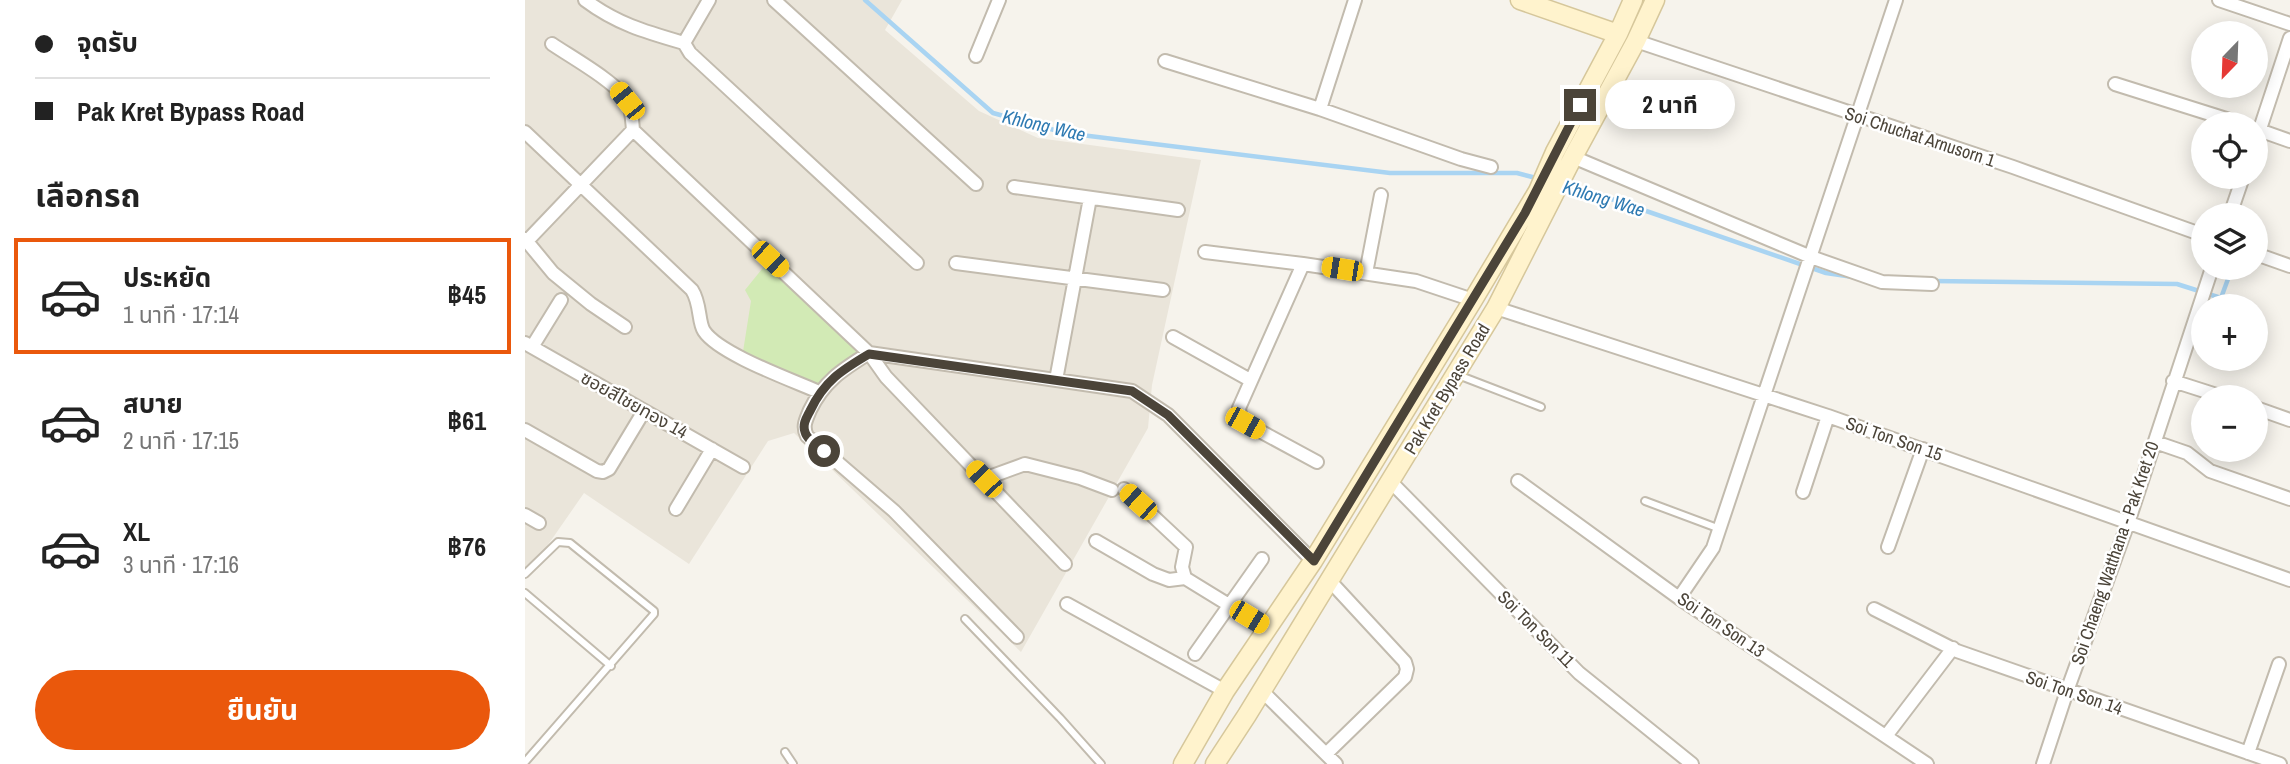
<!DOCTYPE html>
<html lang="th">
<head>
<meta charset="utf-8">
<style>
	body { margin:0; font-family:"Archivo Narrow","Noto Sans Thai",sans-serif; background:#f6f6f6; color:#222; height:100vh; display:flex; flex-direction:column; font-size:26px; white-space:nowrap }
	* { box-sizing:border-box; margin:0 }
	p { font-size:23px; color:#767676 }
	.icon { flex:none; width:38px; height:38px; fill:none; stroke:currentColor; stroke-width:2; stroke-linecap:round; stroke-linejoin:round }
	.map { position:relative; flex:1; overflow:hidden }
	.sheet { display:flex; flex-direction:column; background:#fff; width:525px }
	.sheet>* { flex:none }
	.banner { display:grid; align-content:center; height:154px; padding:0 35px; background:#fff }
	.needle { width:46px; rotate:203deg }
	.buttons { position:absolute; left:1666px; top:21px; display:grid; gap:14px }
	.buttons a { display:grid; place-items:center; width:77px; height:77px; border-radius:50%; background:#fff; box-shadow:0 4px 18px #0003; font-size:35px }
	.end { position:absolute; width:32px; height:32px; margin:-16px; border:9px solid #4b4439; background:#fff; box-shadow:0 0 0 4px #fff }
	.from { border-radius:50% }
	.bubble { position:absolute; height:49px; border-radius:24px; background:#fff; box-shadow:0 4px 18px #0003; font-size:23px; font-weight:700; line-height:49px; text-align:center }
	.car { position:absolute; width:21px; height:42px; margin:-21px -10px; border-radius:9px; box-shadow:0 0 5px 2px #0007; background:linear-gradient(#f5c518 24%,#345 0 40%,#f5c518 0 76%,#345 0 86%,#f5c518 0) }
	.banner b { display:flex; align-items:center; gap:24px; height:66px; font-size:26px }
	.banner b+b { border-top:2px solid #e0e0e0 }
	.banner i { width:18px; height:18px; background:#222 }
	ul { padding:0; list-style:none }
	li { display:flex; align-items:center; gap:21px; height:116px; margin:0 14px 10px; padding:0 21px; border:4px solid transparent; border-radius:0px }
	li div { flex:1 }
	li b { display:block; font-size:26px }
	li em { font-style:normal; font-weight:700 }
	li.current { border-color:#ea580c }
	li>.icon { width:63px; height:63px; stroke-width:1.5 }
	h2 { padding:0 35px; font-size:32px; line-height:84px }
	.button { display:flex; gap:14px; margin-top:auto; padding:14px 35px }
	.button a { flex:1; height:80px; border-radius:42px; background:#ea580c; color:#fff; font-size:28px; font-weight:700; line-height:80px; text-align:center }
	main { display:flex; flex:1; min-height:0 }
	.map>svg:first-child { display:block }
</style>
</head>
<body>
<main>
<section class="sheet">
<div class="banner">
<b><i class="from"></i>จุดรับ</b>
<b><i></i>Pak Kret Bypass Road</b>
</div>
<h2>เลือกรถ</h2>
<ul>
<li class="current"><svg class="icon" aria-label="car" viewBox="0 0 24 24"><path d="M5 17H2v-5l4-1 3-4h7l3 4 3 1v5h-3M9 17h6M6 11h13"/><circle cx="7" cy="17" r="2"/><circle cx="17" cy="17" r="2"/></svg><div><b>ประหยัด</b><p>1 นาที · 17:14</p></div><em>฿45</em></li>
<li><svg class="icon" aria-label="car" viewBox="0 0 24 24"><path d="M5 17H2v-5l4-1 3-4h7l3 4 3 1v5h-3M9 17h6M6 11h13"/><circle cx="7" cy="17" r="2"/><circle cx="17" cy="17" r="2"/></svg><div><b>สบาย</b><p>2 นาที · 17:15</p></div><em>฿61</em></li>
<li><svg class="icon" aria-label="car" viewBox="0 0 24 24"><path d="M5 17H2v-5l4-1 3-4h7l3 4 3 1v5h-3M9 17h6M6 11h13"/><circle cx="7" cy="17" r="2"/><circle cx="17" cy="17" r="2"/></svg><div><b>XL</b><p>3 นาที · 17:16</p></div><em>฿76</em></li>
</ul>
<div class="button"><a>ยืนยัน</a></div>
</section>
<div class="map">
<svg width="1765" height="764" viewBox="0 0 1765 764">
	<rect width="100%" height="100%" fill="#f6f3ec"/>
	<path fill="#eae5da" d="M0,0H377L360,30L454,111L513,138L676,160L627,385L623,428L496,652L269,433L243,441L164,564L59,493L2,575L0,574Z"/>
	<path fill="#d2eab5" d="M245,259L344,353L294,392L217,358L226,301L220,290Z"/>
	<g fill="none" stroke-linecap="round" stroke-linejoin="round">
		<path stroke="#a9d4f2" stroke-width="4.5" d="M340,0L468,113L540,133L865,173H992L1015,179
			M1040,185L1069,193L1301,273L1328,277
			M1407,281L1652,284L1696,298L1707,268"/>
		<defs>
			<path id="lane" d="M933,375L1016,407
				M1120,501L1195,529
				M0,574L33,542L45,543L129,611V614L0,762
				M0,593L86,666
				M440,619L535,718L576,764
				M260,752L268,764"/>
			<path id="street" d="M60,0C92,24 121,32 159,43L165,53L392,263
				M249,0L451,184
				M1694,0L1765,24
				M1111,41L1488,167L1678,235
				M159,43L184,0
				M27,44C46,57 93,83 103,102C107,111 107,120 108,130L344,353L361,377L540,564
				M451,56L474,0
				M640,61L795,109L936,159L966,167
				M1590,84L1717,124
				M795,109L830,0
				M1731,129L1765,141
				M0,132L167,290C176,304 173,322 179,331C194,354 267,380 294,392
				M1731,141L1765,38
				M1048,157L1286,257L1357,282L1407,284
				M489,187L653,210
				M1705,215L1718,177
				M0,239L28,273L66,304L100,327
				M2,241L108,130
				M680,252L778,264
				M1731,254L1765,266
				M431,263L638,290
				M841,273L856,195
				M971,308L1303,416L1765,580
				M648,337L725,380
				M0,343L218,467
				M7,347L36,300
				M531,380L565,198
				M1648,381L1698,397
				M1731,408L1765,420
				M0,430L72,471L78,472L84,469L119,411
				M1630,442L1662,453L1685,471L1765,499
				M792,462L720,423L715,416L714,408L778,264L891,281L948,300
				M459,479L500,464L555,478L587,490
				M993,481L1154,598L1402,764
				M866,482L1054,673L1167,764
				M599,489L661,547L657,567L660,578
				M1278,492L1303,416
				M151,509L187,449
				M0,515L14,523
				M571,541L628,574L644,580L660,578L743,629
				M1363,547L1398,449
				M1154,598L1188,548L1371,0
				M542,604L700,691
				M1349,609L1432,651L1755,764
				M492,637L369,511L282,436C277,426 281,420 285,410C299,381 317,370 344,353L607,391L643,415L788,561
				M670,654L737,559
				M737,691L811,764
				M1361,736L1428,648
				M1723,753L1754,664
				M801,754L880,677L882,669L880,662L805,581
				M1518,764L1542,691L1603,523L1687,268"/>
			<path id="secondary" d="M995,0L1093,34
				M658,764L700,691L788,561L948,300L1013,191L1030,152L1093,34L1108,0
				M690,764L722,715L971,308L1048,157L1111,41L1130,0"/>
		</defs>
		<use href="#lane" stroke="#c2bbae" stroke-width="10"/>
		<use href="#street" stroke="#c2bbae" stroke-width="16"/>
		<use href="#secondary" stroke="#d6c79b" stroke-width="21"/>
		<use href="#lane" stroke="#fff" stroke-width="6"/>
		<use href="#street" stroke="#fff" stroke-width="12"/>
		<use href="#secondary" stroke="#fff3cd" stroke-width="18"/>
	</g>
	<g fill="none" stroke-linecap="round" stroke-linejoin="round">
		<path stroke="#4b4439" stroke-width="9" d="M299,451C293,446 282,440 280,432C277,424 282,417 285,411C299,381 317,370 344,354L607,391L643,415L789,561L1000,213L1055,105"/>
	</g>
	<g text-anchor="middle" stroke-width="5" stroke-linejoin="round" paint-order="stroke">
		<g font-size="18" fill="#4b4439" stroke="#fff">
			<text transform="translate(1395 137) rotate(18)" y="6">Soi Chuchat Arnusorn 1</text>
			<text transform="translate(922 389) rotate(-59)" y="6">Pak Kret Bypass Road</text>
			<text transform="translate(109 405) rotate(29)" y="6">ซอยสีไชยทอง 14</text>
			<text transform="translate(1369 439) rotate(19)" y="6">Soi Ton Son 15</text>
			<text transform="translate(1590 553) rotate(-71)" y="6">Soi Chaeng Watthana - Pak Kret 20</text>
			<text transform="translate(1196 625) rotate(34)" y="6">Soi Ton Son 13</text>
			<text transform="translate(1011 629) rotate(45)" y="6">Soi Ton Son 11</text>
			<text transform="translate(1549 693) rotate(19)" y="6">Soi Ton Son 14</text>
		</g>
		<g font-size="19" font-style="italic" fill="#2e7ab2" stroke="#fff">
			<text transform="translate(519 125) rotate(13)" y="7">Khlong Wae</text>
			<text transform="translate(1079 198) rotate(17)" y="7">Khlong Wae</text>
		</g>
	</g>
</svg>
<div class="buttons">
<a><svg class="needle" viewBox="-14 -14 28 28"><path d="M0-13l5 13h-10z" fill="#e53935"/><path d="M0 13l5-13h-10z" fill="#767676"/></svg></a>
<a><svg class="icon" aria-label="locate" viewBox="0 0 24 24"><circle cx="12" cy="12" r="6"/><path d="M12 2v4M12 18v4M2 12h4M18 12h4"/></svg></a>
<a><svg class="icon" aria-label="layers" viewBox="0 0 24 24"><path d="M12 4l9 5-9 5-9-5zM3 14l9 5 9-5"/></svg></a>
<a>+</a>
<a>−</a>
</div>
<i class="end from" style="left:299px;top:451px"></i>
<i class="end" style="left:1055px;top:105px"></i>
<div class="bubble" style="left:1080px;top:80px;width:130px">2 นาที</div>
<i class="car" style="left:102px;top:101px;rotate:321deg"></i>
<i class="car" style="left:245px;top:259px;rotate:133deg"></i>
<i class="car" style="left:817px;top:269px;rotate:279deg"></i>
<i class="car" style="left:720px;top:423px;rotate:119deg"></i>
<i class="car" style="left:459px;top:479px;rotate:316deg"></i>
<i class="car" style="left:613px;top:502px;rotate:312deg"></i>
<i class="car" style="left:724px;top:617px;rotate:121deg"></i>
</div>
</main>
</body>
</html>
